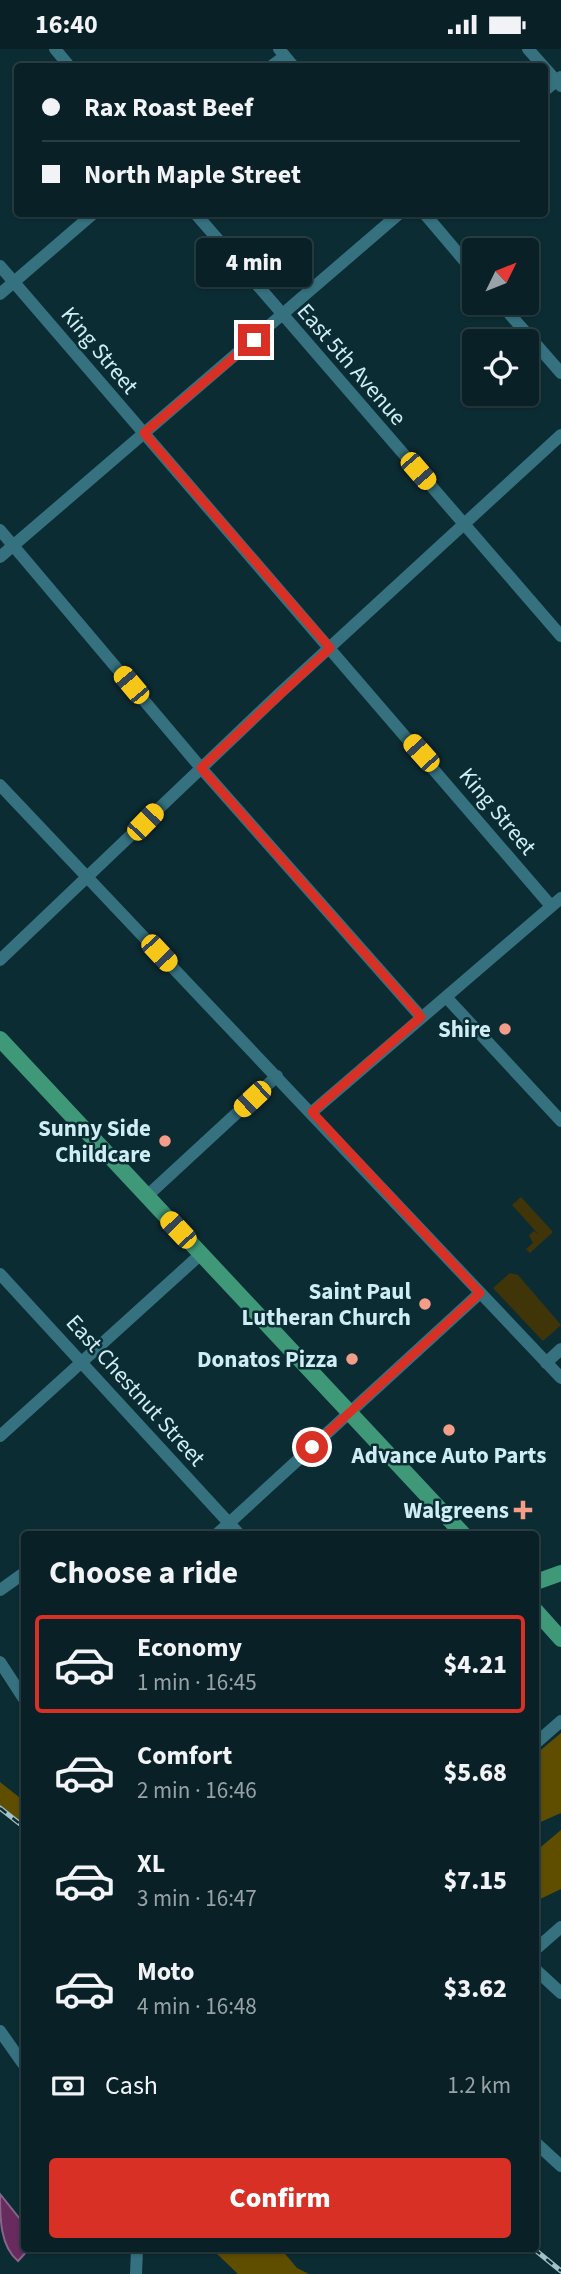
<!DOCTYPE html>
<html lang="en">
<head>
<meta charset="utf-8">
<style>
	body { margin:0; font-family:"Source Sans 3",sans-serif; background:#12292e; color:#f1f3f6; height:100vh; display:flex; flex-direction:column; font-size:26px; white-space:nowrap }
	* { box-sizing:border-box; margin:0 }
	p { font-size:23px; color:#99a3a7 }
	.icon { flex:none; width:38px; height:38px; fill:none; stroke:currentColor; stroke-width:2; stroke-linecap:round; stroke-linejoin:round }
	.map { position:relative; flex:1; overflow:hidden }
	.sheet { position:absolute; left:21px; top:1482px; width:518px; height:721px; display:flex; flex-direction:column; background:#092126; border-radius:7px; box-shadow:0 2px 5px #0004,0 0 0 2px #293e43 }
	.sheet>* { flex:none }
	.top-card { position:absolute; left:14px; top:14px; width:534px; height:154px; border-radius:7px; box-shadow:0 2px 5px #0004,0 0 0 2px #293e43; display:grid; align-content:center; height:154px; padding:0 28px; background:#092126 }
	.needle { width:46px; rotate:47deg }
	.buttons { position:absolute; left:462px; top:189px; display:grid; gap:14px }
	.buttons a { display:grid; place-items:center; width:77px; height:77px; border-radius:7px; background:#092126; box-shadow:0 2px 5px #0004,0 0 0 2px #293e43; font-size:35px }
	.end { position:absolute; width:32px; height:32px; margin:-16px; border:9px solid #d93025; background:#fff; box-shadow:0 0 0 4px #fff }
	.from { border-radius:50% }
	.bubble { position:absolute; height:49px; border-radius:7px; background:#092126; box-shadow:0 2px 5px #0004,0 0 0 2px #293e43; font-size:23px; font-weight:800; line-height:49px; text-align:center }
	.car { position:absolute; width:21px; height:42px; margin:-21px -10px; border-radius:9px; box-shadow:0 0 5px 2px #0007; background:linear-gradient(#f5c518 24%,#345 0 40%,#f5c518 0 76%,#345 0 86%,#f5c518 0) }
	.top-card b { display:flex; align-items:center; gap:24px; height:66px; font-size:26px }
	.top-card b+b { border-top:2px solid #293e43 }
	.top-card i { width:18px; height:18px; background:#f1f3f6 }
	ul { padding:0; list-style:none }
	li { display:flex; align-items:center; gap:21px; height:98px; margin:0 14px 10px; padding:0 14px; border:4px solid transparent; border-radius:7px }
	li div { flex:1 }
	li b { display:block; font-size:26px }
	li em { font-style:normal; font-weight:800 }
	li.active { border-color:#d93025 }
	li>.icon { width:63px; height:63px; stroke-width:1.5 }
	h2 { padding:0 28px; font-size:32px; line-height:84px }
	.pay { display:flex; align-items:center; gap:18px; height:77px; padding:0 28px; font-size:26px }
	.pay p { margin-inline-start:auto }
	.action { display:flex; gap:14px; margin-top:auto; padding:14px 28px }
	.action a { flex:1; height:80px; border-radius:7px; background:#d93025; color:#fff; font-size:28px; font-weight:800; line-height:80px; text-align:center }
	.status { display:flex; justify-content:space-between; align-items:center; height:49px; padding:0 35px; background:#092126; direction:ltr }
	.status svg { height:19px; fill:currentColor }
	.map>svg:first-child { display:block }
</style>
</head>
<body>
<div class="status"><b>16:40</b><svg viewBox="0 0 49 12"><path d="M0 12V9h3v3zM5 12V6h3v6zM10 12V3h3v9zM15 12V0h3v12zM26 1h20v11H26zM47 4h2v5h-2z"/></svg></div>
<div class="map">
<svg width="561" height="2225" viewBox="0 0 561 2225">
	<rect width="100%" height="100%" fill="#0c2c33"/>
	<path fill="#403508" d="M521,1148L553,1183L530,1204L526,1200L533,1194L529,1186L534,1182L539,1186L512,1156Z
		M510,1224L518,1226L561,1276L543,1292L493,1239Z"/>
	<path fill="#5f4e00" d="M561,1684V1764L536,1775V1705Z
		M0,1733L24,1752V1775L0,1756Z
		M561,1781V1840L536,1852V1802Z
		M212,2200H281L297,2219L309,2225H238Z"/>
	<path fill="#682b5e" stroke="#87658b" stroke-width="2" d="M0,2145L24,2175V2200H29L18,2212C0,2197 0,2169 0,2145Z"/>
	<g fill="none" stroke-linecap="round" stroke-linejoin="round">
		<path stroke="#35717f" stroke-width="12" d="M55,0L70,18
			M279,0L294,18
			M528,0L544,18
			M270,18L285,7
			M544,18L561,37
			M544,42L561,28
			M195,164L561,587
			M424,164L474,223
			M0,217L551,857
			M0,245L94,164
			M500,254L561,324
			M0,481L201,719L421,968
			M0,508L400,164
			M0,736L561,1329
			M0,911L280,644L561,386
			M446,948L561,1072
			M312,1063L561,849
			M147,1147L277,1027
			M0,1225L240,1486
			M546,1314L561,1300
			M0,1387L201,1205
			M216,1486L480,1244
			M0,1541L24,1524
			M0,1613L24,1650
			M536,1694L561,1672
			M536,1900L561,1878
			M536,1921L561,1944
			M0,1982L24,2016
			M536,2094L561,2117
			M136,2225L137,2200"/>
		<path stroke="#3f9978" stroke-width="16" d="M0,990L464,1486
			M536,1533L561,1524
			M536,1562L561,1590"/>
		<defs>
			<path id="rail" d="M0,1759L24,1778
				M534,2200L561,2222"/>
		</defs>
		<use href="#rail" stroke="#a3c1c8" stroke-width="5"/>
		<use href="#rail" stroke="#0c2c33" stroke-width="2.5" stroke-dasharray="8" stroke-linecap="butt"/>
	</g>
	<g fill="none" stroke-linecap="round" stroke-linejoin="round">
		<path stroke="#d93025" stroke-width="9" d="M254,291L144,384L330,599L201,719L421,968L312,1063L480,1244L312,1398"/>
	</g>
	<g fill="#f49e89" stroke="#0c2c33" stroke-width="2.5">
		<circle cx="505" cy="980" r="7"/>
		<circle cx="165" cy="1092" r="7"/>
		<circle cx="425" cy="1255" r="7"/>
		<circle cx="352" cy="1310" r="7"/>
		<circle cx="449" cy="1381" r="7"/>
		<path d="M519.5 1450.5h7v7h7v7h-7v7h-7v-7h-7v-7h7z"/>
	</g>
	<g text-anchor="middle" stroke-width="5" stroke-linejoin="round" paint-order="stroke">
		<g font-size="23" fill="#cfedf4" stroke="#0c2c33">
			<text transform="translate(100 301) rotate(50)" y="8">King Street</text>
			<text transform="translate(352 315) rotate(49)" y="8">East 5th Avenue</text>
			<text transform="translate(498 762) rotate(50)" y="8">King Street</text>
			<text transform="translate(136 1341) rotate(48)" y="8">East Chestnut Street</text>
		</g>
		<g font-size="23" font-weight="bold" fill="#cfedf4" stroke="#0c2c33" text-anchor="end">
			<text x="491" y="988">Shire</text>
			<text x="151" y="1087">Sunny Side<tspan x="151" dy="26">Childcare</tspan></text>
			<text x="411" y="1250">Saint Paul<tspan x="411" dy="26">Lutheran Church</tspan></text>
			<text x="338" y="1318">Donatos Pizza</text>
			<text x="449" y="1414" text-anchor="middle">Advance Auto Parts</text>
			<text x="509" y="1469">Walgreens</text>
		</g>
	</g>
</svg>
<div class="buttons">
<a><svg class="needle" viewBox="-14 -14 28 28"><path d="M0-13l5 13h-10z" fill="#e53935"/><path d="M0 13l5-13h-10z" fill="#99a3a7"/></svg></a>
<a><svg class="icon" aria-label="locate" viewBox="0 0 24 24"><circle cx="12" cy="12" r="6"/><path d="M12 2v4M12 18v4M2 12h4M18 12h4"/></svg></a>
</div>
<i class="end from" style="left:312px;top:1398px"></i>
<i class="end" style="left:254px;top:291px"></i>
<div class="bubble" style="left:196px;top:189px;width:116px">4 min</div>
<i class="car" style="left:418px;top:422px;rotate:139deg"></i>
<i class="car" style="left:131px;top:636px;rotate:320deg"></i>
<i class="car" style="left:421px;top:704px;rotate:318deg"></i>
<i class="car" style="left:145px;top:773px;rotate:44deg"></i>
<i class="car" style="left:159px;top:904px;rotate:137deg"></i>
<i class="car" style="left:252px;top:1050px;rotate:227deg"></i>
<i class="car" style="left:178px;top:1181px;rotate:317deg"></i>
<div class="top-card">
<b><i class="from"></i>Rax Roast Beef</b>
<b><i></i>North Maple Street</b>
</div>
<section class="sheet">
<h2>Choose a ride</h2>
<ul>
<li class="active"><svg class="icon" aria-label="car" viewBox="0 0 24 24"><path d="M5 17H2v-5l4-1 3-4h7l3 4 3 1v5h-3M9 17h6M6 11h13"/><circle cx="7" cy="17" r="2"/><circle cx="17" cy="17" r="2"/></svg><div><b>Economy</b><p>1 min · 16:45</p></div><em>$4.21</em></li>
<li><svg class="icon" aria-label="car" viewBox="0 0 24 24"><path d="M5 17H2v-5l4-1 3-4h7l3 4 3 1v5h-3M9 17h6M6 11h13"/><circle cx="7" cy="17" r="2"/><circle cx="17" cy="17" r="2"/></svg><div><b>Comfort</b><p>2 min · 16:46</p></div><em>$5.68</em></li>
<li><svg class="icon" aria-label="car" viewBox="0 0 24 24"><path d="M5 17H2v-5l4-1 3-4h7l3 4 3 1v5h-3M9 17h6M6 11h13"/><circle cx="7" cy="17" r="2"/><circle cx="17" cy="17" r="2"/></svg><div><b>XL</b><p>3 min · 16:47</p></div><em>$7.15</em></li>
<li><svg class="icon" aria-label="car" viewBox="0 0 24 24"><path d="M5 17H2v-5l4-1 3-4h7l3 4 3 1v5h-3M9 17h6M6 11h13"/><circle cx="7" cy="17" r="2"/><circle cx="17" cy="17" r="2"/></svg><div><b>Moto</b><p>4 min · 16:48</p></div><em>$3.62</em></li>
</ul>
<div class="pay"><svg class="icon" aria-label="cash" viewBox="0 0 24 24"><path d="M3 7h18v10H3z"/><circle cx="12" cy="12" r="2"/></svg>Cash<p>1.2 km</p></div>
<div class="action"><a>Confirm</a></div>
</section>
</div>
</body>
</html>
